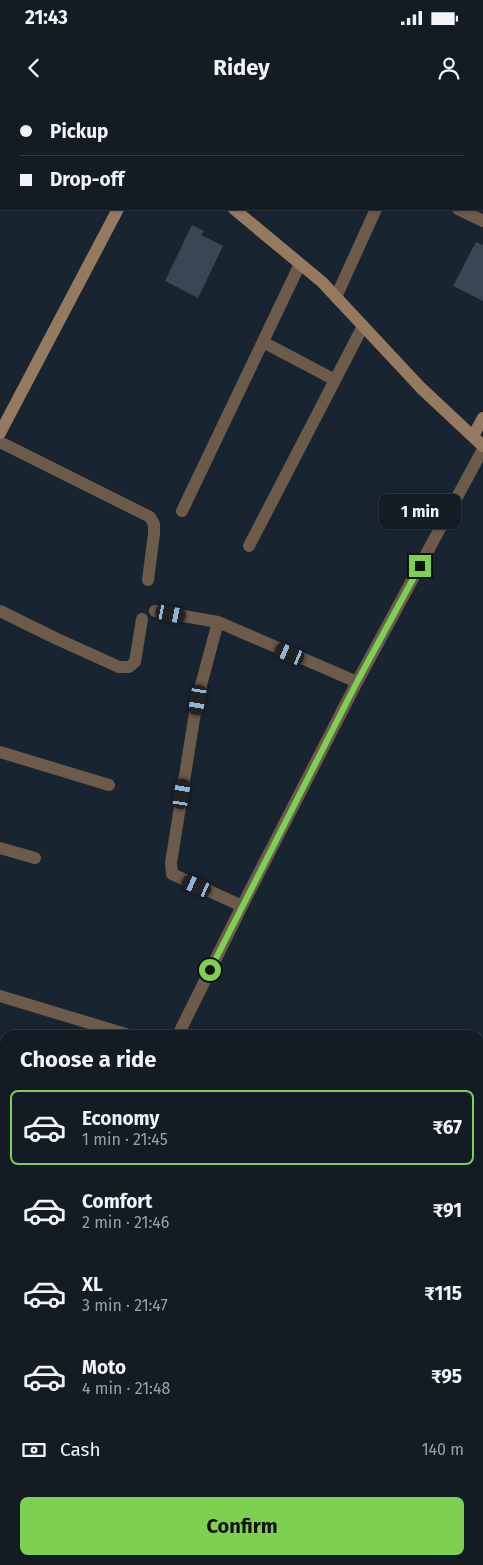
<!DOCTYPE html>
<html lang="en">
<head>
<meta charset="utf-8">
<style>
	body { margin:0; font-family:"Fira Sans",sans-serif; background:#1c242d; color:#f1f3f6; height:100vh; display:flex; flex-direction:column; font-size:19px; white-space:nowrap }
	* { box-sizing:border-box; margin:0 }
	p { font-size:16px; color:#9da1a7 }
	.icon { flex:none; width:28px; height:28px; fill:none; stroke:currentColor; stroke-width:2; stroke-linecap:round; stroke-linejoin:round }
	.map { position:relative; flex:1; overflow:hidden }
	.sheet { position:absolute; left:0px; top:930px; width:484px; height:535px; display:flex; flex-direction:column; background:#131b25; border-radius:15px 15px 0 0; box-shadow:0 1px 4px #0004,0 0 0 1px #323942 }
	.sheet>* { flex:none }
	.guide { position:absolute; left:0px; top:0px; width:484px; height:110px; box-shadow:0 1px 4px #0004,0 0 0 1px #323942; display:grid; align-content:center; height:110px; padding:0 20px; background:#131b25 }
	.end { position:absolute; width:22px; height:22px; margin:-11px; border:6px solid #7ed053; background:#111; box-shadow:0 0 0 2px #111 }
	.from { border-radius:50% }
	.bubble { position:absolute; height:35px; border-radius:8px; background:#131b25; box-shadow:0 1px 4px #0004,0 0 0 1px #323942; font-size:16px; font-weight:700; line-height:35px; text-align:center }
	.car { position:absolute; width:15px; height:30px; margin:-15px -8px; border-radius:6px; box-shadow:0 0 4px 1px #0007; background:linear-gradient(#222 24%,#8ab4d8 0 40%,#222 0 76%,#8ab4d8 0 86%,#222 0) }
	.guide b { display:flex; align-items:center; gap:18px; height:48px; font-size:19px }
	.guide b+b { border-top:1px solid #323942 }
	.guide i { width:12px; height:12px; background:#f1f3f6 }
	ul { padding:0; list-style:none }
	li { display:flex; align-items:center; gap:15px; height:75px; margin:0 10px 8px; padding:0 10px; border:2px solid transparent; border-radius:8px }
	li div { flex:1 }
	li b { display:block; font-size:19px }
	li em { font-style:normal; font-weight:700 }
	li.current { border-color:#7ed053 }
	li>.icon { width:45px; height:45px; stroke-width:1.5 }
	h2 { padding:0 20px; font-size:22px; line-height:60px }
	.pay { display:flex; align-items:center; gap:12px; height:55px; padding:0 20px; font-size:19px }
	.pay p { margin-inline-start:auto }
	.cta { display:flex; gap:10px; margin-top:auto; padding:10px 20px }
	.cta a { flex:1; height:58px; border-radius:8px; background:#7ed053; color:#111; font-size:20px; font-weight:700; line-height:58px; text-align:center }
	.status { display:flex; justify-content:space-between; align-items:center; height:35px; padding:0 25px; background:#131b25; direction:ltr }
	.status svg { height:14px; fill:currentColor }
	header { display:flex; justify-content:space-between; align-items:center; height:65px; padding:0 20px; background:#131b25; font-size:22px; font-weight:700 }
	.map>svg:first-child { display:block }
</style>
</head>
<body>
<div class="status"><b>21:43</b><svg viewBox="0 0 49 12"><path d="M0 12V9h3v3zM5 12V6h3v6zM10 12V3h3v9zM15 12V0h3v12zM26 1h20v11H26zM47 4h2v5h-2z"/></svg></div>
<header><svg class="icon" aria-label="back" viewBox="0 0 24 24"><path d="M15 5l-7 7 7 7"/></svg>Ridey<svg class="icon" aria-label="person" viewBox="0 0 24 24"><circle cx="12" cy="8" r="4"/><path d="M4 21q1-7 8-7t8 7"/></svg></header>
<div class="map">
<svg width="483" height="1465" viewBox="0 0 483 1465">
	<rect width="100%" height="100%" fill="#192431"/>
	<path fill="#3b4654" d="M192,125L204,131L201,135L223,146L198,198L165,181Z
		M476,142L483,145V201L453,186Z"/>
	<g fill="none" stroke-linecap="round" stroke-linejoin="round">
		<path stroke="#6c5b4a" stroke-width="12" d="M261,0L264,1
			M458,109L483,121
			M336,197L376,109
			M263,242L335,280
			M0,342L150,417L154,424V434L148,480
			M182,411L300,164
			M249,446L363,226
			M0,511L55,538L119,567H129L135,562L142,519
			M155,511L218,522L357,582
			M218,522L197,600L171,763L172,774L242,806
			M0,652L109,685
			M0,748L35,758
			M0,896L129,935
			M178,935L242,806L357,582L483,349
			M0,1066L5,1068
			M479,1124L483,1121
			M0,1225L5,1226
			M0,1313L5,1302
			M132,1465L134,1460"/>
		<path stroke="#957a5f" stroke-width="12" d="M79,0L81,1
			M172,1V0
			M234,109L322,182L421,288L483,346
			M0,333L118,109
			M473,336L483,318"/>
	</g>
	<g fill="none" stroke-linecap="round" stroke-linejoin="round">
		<path stroke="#7ed053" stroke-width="6" d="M210,870L357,582L420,466"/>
	</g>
</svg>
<i class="end from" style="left:210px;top:870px"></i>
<i class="end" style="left:420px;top:466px"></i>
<div class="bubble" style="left:379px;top:394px;width:82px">1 min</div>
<i class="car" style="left:171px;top:514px;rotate:101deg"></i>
<i class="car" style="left:290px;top:554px;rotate:293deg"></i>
<i class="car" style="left:198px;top:600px;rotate:189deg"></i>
<i class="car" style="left:182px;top:694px;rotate:9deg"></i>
<i class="car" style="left:197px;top:786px;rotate:294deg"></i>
<div class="guide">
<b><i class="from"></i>Pickup</b>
<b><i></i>Drop-off</b>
</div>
<section class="sheet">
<h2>Choose a ride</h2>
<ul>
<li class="current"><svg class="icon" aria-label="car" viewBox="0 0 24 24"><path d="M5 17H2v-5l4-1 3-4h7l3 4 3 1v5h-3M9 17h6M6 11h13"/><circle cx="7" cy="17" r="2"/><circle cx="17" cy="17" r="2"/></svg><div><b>Economy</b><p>1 min · 21:45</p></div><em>₹67</em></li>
<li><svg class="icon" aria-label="car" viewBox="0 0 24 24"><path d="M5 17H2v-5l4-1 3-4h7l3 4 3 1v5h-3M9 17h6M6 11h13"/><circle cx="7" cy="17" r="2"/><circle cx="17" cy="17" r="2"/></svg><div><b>Comfort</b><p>2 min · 21:46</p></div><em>₹91</em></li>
<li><svg class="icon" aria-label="car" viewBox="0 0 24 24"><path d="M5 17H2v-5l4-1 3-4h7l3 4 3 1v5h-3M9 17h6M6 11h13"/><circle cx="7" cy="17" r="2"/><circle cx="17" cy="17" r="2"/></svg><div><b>XL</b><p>3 min · 21:47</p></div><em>₹115</em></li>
<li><svg class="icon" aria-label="car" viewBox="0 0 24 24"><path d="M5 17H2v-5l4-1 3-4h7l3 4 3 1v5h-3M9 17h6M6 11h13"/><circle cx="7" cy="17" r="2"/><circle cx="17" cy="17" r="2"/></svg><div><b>Moto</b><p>4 min · 21:48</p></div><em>₹95</em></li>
</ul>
<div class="pay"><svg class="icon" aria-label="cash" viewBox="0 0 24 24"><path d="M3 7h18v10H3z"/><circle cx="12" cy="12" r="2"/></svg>Cash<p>140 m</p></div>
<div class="cta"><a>Confirm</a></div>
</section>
</div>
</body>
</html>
